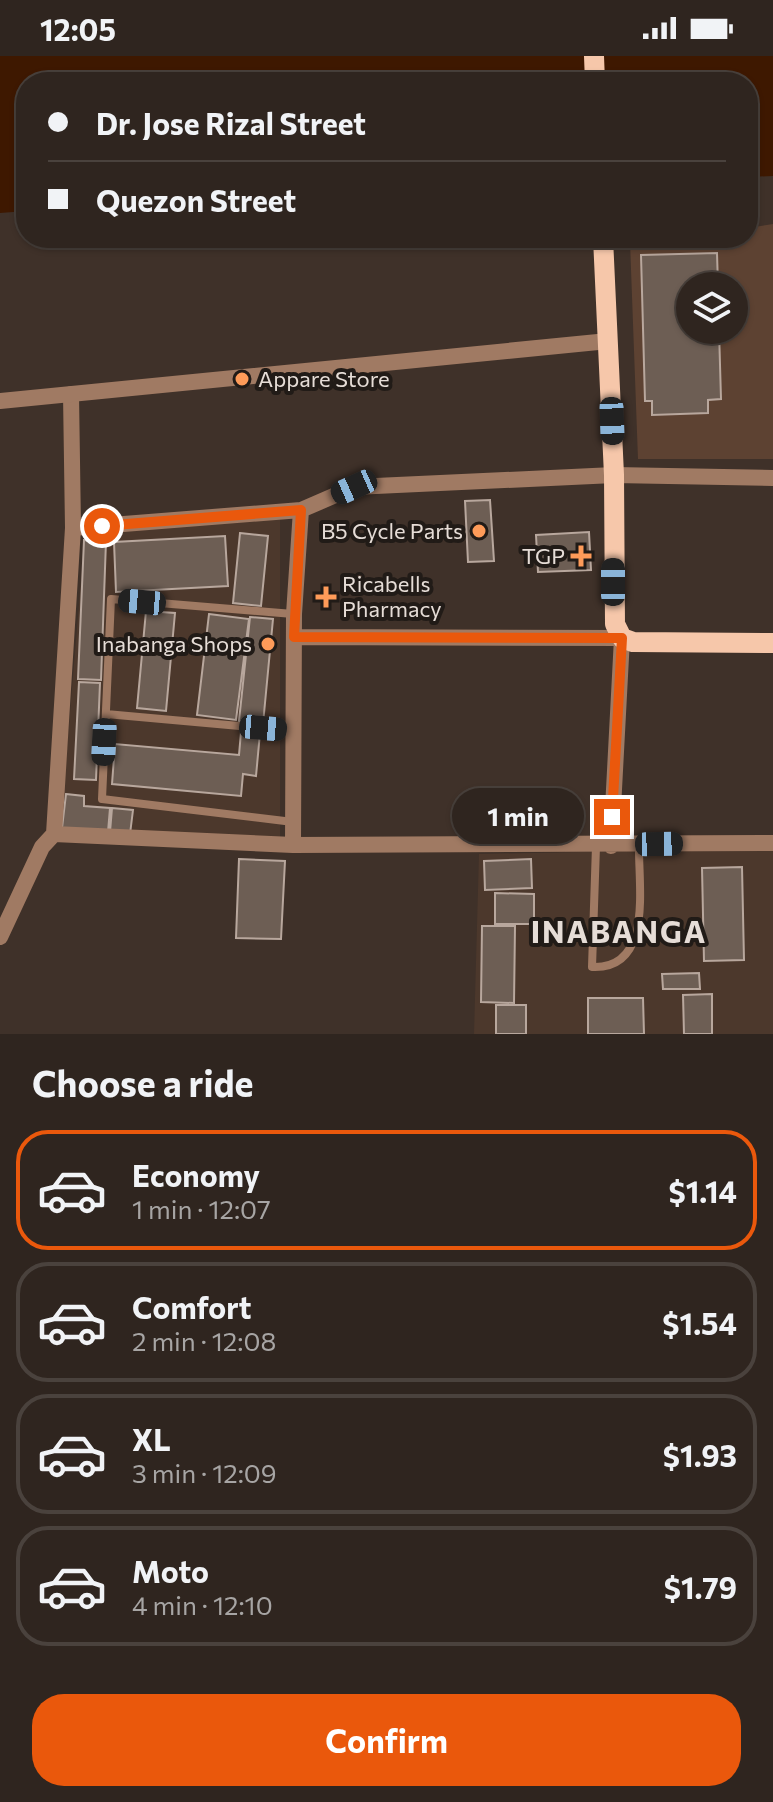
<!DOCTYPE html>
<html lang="en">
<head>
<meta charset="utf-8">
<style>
	body { margin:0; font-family:Commissioner,sans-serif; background:#372d28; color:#f1f3f6; height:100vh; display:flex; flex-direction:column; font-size:30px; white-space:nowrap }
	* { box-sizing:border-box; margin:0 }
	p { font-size:26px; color:#a7a5a4 }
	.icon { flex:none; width:44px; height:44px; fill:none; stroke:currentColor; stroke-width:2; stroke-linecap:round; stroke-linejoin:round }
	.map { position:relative; height:978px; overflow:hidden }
	.sheet { display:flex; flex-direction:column; background:#2f251f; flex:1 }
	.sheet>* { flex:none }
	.banner { position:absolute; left:16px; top:16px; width:742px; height:176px; border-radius:32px; box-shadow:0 2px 6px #0004,0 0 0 2px #4a423d; display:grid; align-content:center; height:176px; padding:0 32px; background:#2f251f }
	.tools { position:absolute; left:676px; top:216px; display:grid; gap:16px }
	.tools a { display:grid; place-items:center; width:72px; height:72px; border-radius:50%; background:#2f251f; box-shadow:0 2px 6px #0004,0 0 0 2px #4a423d; font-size:40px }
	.end { position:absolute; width:36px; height:36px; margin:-18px; border:10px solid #ea580c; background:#fff; box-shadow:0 0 0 4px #fff }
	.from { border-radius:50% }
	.bubble { position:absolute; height:56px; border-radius:28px; background:#2f251f; box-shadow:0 2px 6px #0004,0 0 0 2px #4a423d; font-size:26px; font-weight:700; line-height:56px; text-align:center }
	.car { position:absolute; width:24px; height:48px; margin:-24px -12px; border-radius:10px; box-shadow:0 0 6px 2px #0007; background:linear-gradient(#222 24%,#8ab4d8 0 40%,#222 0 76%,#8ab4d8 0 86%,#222 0) }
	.banner b { display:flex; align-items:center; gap:28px; height:76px; font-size:30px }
	.banner b+b { border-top:2px solid #4a423d }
	.banner i { width:20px; height:20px; background:#f1f3f6 }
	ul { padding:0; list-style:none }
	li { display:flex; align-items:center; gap:24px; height:120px; margin:0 16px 12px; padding:0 16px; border:4px solid #4a423d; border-radius:32px }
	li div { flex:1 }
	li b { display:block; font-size:30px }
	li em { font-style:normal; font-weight:700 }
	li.active { border-color:#ea580c }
	li>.icon { width:72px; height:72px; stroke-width:1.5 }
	h2 { padding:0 32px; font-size:36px; line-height:96px }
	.action { display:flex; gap:16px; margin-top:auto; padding:16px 32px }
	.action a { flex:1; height:92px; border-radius:32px; background:#ea580c; color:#fff; font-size:32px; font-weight:700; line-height:92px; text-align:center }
	.status { display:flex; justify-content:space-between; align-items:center; height:56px; padding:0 40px; background:#2f251f; direction:ltr }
	.status svg { height:22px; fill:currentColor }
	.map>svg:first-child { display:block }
</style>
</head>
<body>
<div class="status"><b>12:05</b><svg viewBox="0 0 49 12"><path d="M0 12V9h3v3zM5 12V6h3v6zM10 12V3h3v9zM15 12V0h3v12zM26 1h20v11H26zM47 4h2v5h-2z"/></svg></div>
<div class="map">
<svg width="773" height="978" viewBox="0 0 773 978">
	<rect width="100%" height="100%" fill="#3f3129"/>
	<path fill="#4c382c" d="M280,462V784L60,775L85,477Z
		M773,792V978H474L479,798Z"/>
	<path fill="#5d4232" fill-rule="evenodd" d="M773,168V403H638L630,186L665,182H748V172ZM690,230H734V274H690Z"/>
	<path fill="#3e1800" d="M0,0H773V120L748,121V26H26V155L0,157Z"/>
	<path fill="#6d5e54" stroke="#b8a79d" stroke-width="2" d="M717,197L718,230H690V274H719L721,343L708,344V357L652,359V345H645L641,199Z
		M490,444L494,505L468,506L465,445Z
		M589,476L591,514L538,516L536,479Z
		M240,477L268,480L261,550L233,547Z
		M225,480L228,530L116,536L114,486Z
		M84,484L106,485L101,624L78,623Z
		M146,555L175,557L166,655L137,652Z
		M209,558L249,563L236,664L197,659Z
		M250,561L273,563L263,668L239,665Z
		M79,626L100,627L96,724L74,723Z
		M241,676L260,677L256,720L243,718L241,740L112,728L115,688L239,699Z
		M66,738L84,740V750L110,752L108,776L62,772Z
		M112,752L133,754L130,778L110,776Z
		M239,803L285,805L281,883L236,882Z
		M531,803L532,832L485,834L484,805Z
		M742,811L744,904L704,905L702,812Z
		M495,837L534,838V868H495Z
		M482,870H515L514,947L481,946Z
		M699,917L700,933H663L662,918Z
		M712,938V978H684L683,939Z
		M588,942H643L644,978H588Z
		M496,949H526V978H496Z"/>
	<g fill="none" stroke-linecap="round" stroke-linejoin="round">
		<path stroke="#a07a63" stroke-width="8" d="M106,658L294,675
			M293,766L102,743L111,543L293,558
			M596,790L592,911C654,914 638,829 639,788"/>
		<path stroke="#a07a63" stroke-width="16" d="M73,472L301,454L354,431L614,419L773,422
			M294,581L622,582L611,790
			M54,778L73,472L71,338
			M293,789L294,558L301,454
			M0,881L42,791L54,778L293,789L773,787"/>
		<path stroke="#a07a63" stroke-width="16" d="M0,345L608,285"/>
		<path stroke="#f6c7aa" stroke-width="20" d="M594,0L595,26
			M603,182L614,419L615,568L622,582L633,586L773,587"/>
	</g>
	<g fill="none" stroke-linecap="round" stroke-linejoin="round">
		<path stroke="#ea580c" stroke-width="10" d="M102,470L301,454L294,581L622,582L612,761"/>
	</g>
	<g fill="#fe9b59" stroke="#211b17" stroke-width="3">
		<circle cx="242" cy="323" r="8"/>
		<circle cx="479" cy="475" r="8"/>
		<path d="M577 488h8v8h8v8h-8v8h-8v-8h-8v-8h8z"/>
		<path d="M322 529h8v8h8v8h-8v8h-8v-8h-8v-8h8z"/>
		<circle cx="268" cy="588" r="8"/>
	</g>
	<g text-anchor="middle" stroke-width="8" stroke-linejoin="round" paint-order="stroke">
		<g font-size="22" fill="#e6ddd7" stroke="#211b17" text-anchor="end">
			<text x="258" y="331" text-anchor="start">Appare Store</text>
			<text x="463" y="483">B5 Cycle Parts</text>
			<text x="565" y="508">TGP</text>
			<text x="342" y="536" text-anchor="start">Ricabells<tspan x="342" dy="25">Pharmacy</tspan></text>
			<text x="252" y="596">Inabanga Shops</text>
		</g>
		<g font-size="30" font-weight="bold" letter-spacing="2" fill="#e6ddd7" stroke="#211b17">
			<text x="619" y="887">INABANGA</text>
		</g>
	</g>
</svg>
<div class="tools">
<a><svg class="icon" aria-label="layers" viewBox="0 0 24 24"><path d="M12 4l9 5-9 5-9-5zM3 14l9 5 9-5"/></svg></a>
</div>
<i class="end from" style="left:102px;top:470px"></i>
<i class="end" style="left:612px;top:761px"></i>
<div class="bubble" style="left:452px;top:732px;width:132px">1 min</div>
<i class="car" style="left:612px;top:365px;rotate:178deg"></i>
<i class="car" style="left:354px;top:431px;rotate:246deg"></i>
<i class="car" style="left:613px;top:526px;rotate:0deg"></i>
<i class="car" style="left:142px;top:546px;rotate:275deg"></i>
<i class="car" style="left:263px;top:672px;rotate:95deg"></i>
<i class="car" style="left:104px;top:686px;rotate:183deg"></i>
<i class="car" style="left:659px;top:788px;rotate:89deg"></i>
<div class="banner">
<b><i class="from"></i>Dr. Jose Rizal Street</b>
<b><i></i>Quezon Street</b>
</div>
</div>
<section class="sheet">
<h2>Choose a ride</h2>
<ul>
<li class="active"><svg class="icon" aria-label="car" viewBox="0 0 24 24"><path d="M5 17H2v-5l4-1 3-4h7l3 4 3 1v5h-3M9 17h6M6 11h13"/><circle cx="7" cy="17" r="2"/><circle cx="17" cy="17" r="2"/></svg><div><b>Economy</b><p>1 min · 12:07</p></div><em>$1.14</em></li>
<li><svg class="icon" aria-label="car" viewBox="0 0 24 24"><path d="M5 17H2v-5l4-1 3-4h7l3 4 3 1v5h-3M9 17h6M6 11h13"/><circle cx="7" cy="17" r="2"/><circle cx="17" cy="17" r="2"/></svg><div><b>Comfort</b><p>2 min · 12:08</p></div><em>$1.54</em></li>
<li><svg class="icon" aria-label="car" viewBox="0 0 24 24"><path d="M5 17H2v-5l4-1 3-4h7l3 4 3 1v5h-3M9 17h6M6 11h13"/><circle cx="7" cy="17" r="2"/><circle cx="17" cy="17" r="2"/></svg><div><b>XL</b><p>3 min · 12:09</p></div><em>$1.93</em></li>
<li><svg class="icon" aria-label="car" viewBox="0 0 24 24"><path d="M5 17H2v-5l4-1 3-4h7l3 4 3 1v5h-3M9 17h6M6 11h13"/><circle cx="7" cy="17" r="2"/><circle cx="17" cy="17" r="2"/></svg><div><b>Moto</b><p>4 min · 12:10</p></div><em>$1.79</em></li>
</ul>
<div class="action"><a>Confirm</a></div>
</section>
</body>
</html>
